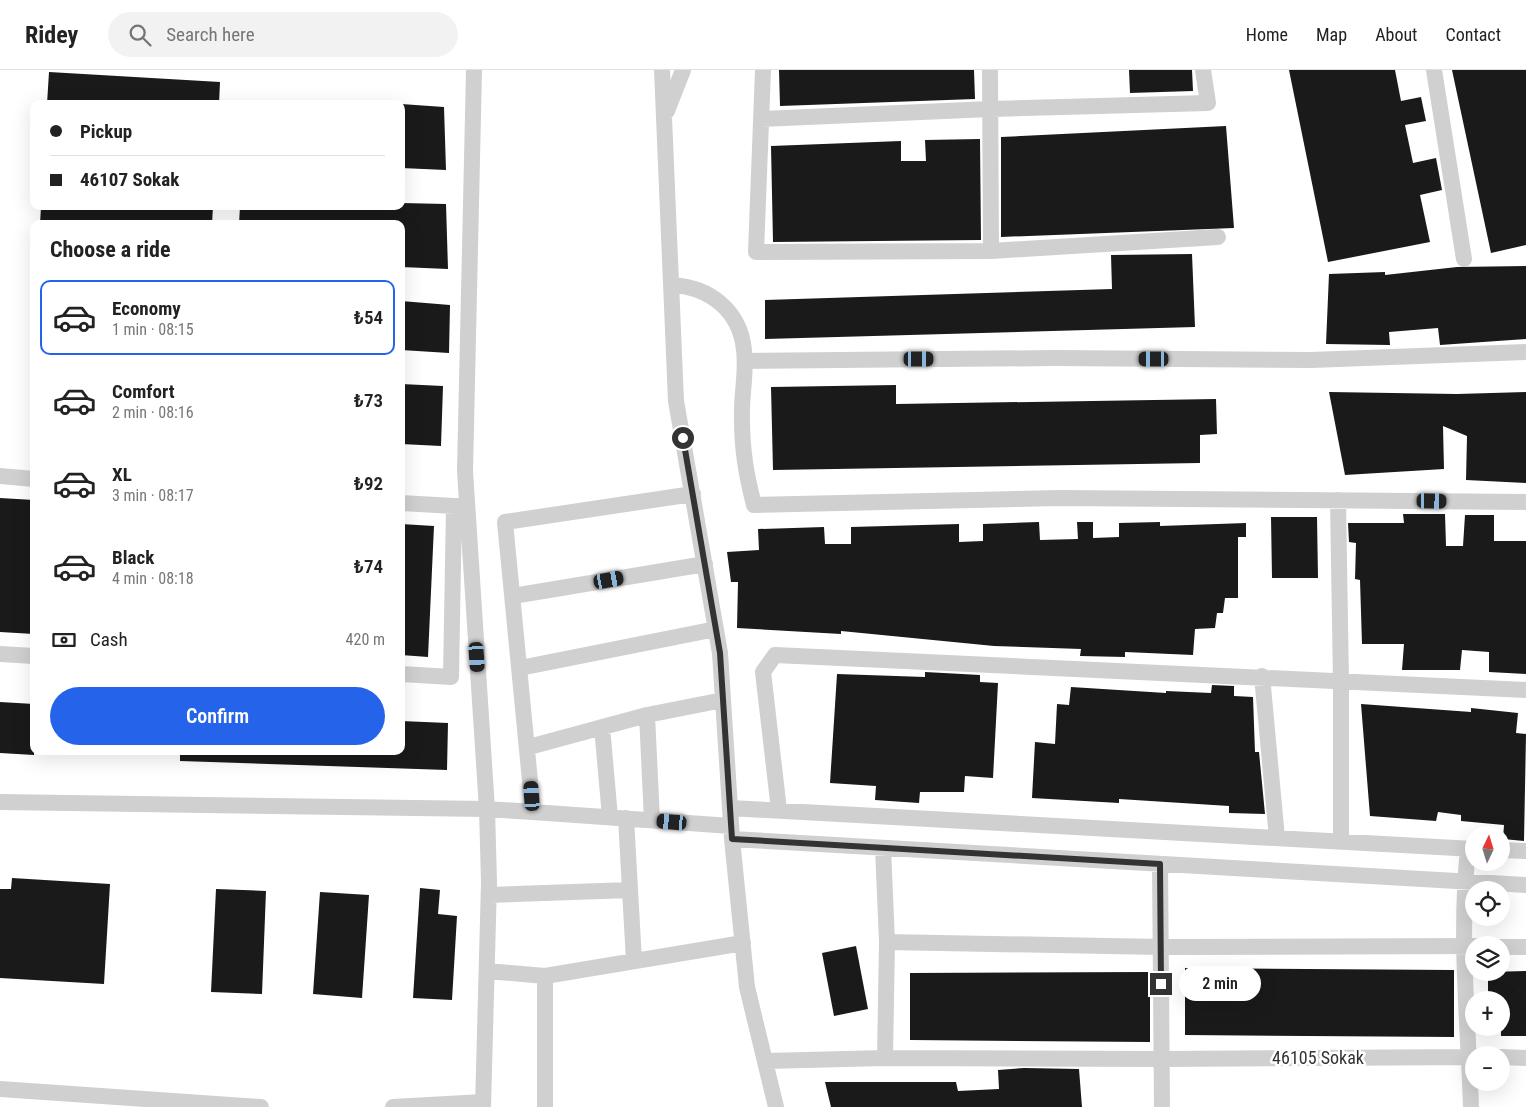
<!DOCTYPE html>
<html lang="en">
<head>
<meta charset="utf-8">
<style>
	body { margin:0; font-family:"Roboto Condensed",sans-serif; background:#f2f2f2; color:#222; height:100vh; display:flex; flex-direction:column; font-size:19px; white-space:nowrap }
	* { box-sizing:border-box; margin:0 }
	p { font-size:16px; color:#767676 }
	.icon { flex:none; width:28px; height:28px; fill:none; stroke:currentColor; stroke-width:2; stroke-linecap:round; stroke-linejoin:round }
	.map { position:relative; flex:1; overflow:hidden }
	.drawer { position:absolute; left:30px; top:150px; width:375px; height:535px; display:flex; flex-direction:column; background:#fff; border-radius:10px; box-shadow:0 5px 20px #0002 }
	.drawer>* { flex:none }
	.banner { position:absolute; left:30px; top:30px; width:375px; height:110px; border-radius:10px; box-shadow:0 5px 20px #0002; display:grid; align-content:center; height:110px; padding:0 20px; background:#fff }
	.needle { width:32px; rotate:4deg }
	.fabs { position:absolute; left:1465px; top:756px; display:grid; gap:10px }
	.fabs a { display:grid; place-items:center; width:45px; height:45px; border-radius:50%; background:#fff; box-shadow:0 5px 20px #0002; font-size:25px }
	.end { position:absolute; width:22px; height:22px; margin:-11px; border:6px solid #333; background:#fff; box-shadow:0 0 0 2px #fff }
	.from { border-radius:50% }
	.bubble { position:absolute; height:35px; border-radius:18px; background:#fff; box-shadow:0 5px 20px #0002; font-size:16px; font-weight:600; line-height:35px; text-align:center }
	.car { position:absolute; width:15px; height:30px; margin:-15px -8px; border-radius:6px; box-shadow:0 0 4px 1px #0007; background:linear-gradient(#222 24%,#8ab4d8 0 40%,#222 0 76%,#8ab4d8 0 86%,#222 0) }
	.banner b { display:flex; align-items:center; gap:18px; height:48px; font-size:19px }
	.banner b+b { border-top:1px solid #e0e0e0 }
	.banner i { width:12px; height:12px; background:#222 }
	ul { padding:0; list-style:none }
	li { display:flex; align-items:center; gap:15px; height:75px; margin:0 10px 8px; padding:0 10px; border:2px solid transparent; border-radius:10px }
	li div { flex:1 }
	li b { display:block; font-size:19px }
	li em { font-style:normal; font-weight:600 }
	li.selected { border-color:#2563eb }
	li>.icon { width:45px; height:45px; stroke-width:1.5 }
	h2 { padding:0 20px; font-size:22px; line-height:60px }
	.pay { display:flex; align-items:center; gap:12px; height:55px; padding:0 20px; font-size:19px }
	.pay p { margin-inline-start:auto }
	.cta { display:flex; gap:10px; margin-top:auto; padding:10px 20px }
	.cta a { flex:1; height:58px; border-radius:30px; background:#2563eb; color:#fff; font-size:20px; font-weight:600; line-height:58px; text-align:center }
	header { display:flex; align-items:center; gap:30px; box-sizing:border-box; height:70px; padding:0 25px; background:#fff; border-bottom:1px solid #e0e0e0 }
	header strong { font-size:24px }
	nav { display:flex; gap:28px; margin-inline-start:auto; font-size:18px }
	.search { width:350px; height:45px; background:#f2f2f2; display:flex; align-items:center; gap:12px; box-sizing:border-box; padding:0 18px; border-radius:28px; color:#767676; font-size:19px }
	.map>svg:first-child { display:block }
</style>
</head>
<body>
<header>
<strong>Ridey</strong>
<div class="search"><svg class="icon" aria-label="search" viewBox="0 0 24 24"><circle cx="10" cy="10" r="6"/><path d="M15 15l6 6"/></svg>Search here</div>
<nav><a>Home</a><a>Map</a><a>About</a><a>Contact</a></nav>
</header>
<div class="map">
<svg width="1526" height="1037" viewBox="0 0 1526 1037">
	<rect width="100%" height="100%" fill="#fff"/>
	<path fill="#1a1a1a" d="M779,0H974L975,29L780,36Z
		M1129,0H1192L1193,21L1130,23Z
		M1289,0H1395L1401,31L1421,27L1426,51L1405,55L1413,93L1436,88L1442,120L1420,125L1430,172L1328,192Z
		M1452,0H1526V175L1491,183Z
		M49,2L220,12L219,34H47Z
		M401,34L444,37L446,100L401,98Z
		M1226,56L1234,158L1001,167V67Z
		M980,69L981,170L773,172L771,76L901,71V91H926L925,70Z
		M401,133L446,134L448,199L401,197V154H239L240,136H401Z
		M41,136H213L212,154H40Z
		M1192,184L1195,257L765,269V230L1112,219L1111,185Z
		M1526,196V269L1440,275L1438,258L1389,262L1390,275L1326,274L1329,204L1385,202V205L1457,197Z
		M401,231L450,235L449,283L401,280Z
		M401,314L443,316L441,376L401,374Z
		M896,315V334L1216,329L1217,364L1200,365V393L773,400L771,317Z
		M1329,322L1457,324L1526,322V413L1466,410L1467,366L1443,356L1444,399L1345,405Z
		M0,428L34,430V564L0,562Z
		M1403,444H1445L1446,476H1463L1465,445H1494V471H1526V604L1489,602V582L1462,580L1460,600H1402L1404,574H1362L1360,510L1355,509L1356,473L1349,472L1348,453H1404Z
		M1271,447H1317L1318,508H1272Z
		M1039,452L1040,470L1078,469L1077,452H1093V468L1119,467V453L1160,452V456L1246,453V467H1238V528H1225L1223,543H1217L1215,558L1195,559L1193,585L1125,582V587L1080,586L1081,579L994,576L841,561V564L737,558L738,512H731L727,482L759,480L758,459L824,457L825,474H851V457L959,454V472L983,471V454Z
		M401,454L434,456L428,587L401,585Z
		M925,602L980,605V612L998,613L993,708L965,706L964,722H920L919,733L875,730L876,716L830,713L837,604L925,607Z
		M1212,615L1234,616V626L1253,627L1255,682H1259L1265,744L1229,743V736L1119,729V733L1032,728L1035,672L1055,674L1057,634L1069,635L1071,617L1166,623V621L1211,623Z
		M0,632L34,634V685L0,683Z
		M1361,634L1471,642V638L1518,643L1516,663L1526,664L1524,771L1503,769L1504,755L1461,751V745L1438,742L1436,751L1370,746Z
		M401,651L448,653L447,700L180,691V681H401Z
		M12,808L110,814L104,914L0,908V819H11Z
		M420,818L440,820L438,844L457,846L452,930L413,928Z
		M216,819L266,821L262,924L211,922Z
		M320,822L369,825L362,928L313,924Z
		M856,876L868,939L834,946L822,883Z
		M1185,898L1454,900V967L1185,965Z
		M1526,901V966H1501V930H1488V902Z
		M1150,902V972L910,970V903Z
		M1024,998L1079,999L1082,1037H831L825,1012H956L958,1021L999,1019L998,1000Z"/>
	<g fill="none" stroke-linecap="round" stroke-linejoin="round">
		<path stroke="#d0d0d0" stroke-width="16" d="M662,0L676,331L720,583L732,769L747,917L776,1037
			M763,0L756,182L991,181L1218,167
			M990,0L991,181
			M1434,0L1464,189
			M667,41L683,0
			M761,49L990,39L1208,33L1203,0
			M672,215C709,217 740,240 744,280C747,302 741,325 742,348C742,380 746,404 754,435L1059,428L1526,432
			M745,291L1055,288L1311,290L1526,282
			M0,406L34,409
			M693,424L505,452L533,742L731,756
			M1338,430L1341,612V771
			M401,433L454,436L465,435
			M513,526L705,494
			M0,584L34,586
			M520,598L716,559
			M401,604L451,607L454,436
			M1262,606L1277,768
			M647,645L652,750
			M602,657L610,747
			M529,677L647,645L723,630
			M0,732L487,739L465,401L474,0
			M730,738L1474,779
			M779,740L763,602L775,585L1526,620
			M626,748L634,891
			M732,769L1526,815
			M883,778L887,872L885,988
			M1468,779C1459,864 1468,951 1471,1037
			M1501,780L1526,781
			M1160,794L1162,1037
			M489,825L630,820
			M887,872L1161,877L1474,876
			M1501,877H1526
			M487,901L545,906
			M1501,987L1526,988
			M765,991L885,988L1162,989L1474,987
			M0,1019L261,1037
			M393,1037L483,1032
			M483,1037L489,812L487,739L533,742
			M545,1037V906L743,873"/>
	</g>
	<g fill="none" stroke-linecap="round" stroke-linejoin="round">
		<path stroke="#333" stroke-width="6" d="M683,368L720,583L732,769L1160,794L1161,914"/>
	</g>
	<g text-anchor="middle" stroke-width="5" stroke-linejoin="round" paint-order="stroke">
		<g font-size="18" fill="#333" stroke="#fff">
			<text x="1318" y="994">46105 Sokak</text>
		</g>
	</g>
</svg>
<div class="fabs">
<a><svg class="needle" viewBox="-14 -14 28 28"><path d="M0-13l5 13h-10z" fill="#e53935"/><path d="M0 13l5-13h-10z" fill="#767676"/></svg></a>
<a><svg class="icon" aria-label="locate" viewBox="0 0 24 24"><circle cx="12" cy="12" r="6"/><path d="M12 2v4M12 18v4M2 12h4M18 12h4"/></svg></a>
<a><svg class="icon" aria-label="layers" viewBox="0 0 24 24"><path d="M12 4l9 5-9 5-9-5zM3 14l9 5 9-5"/></svg></a>
<a>+</a>
<a>−</a>
</div>
<i class="end from" style="left:683px;top:368px"></i>
<i class="end" style="left:1161px;top:914px"></i>
<div class="bubble" style="left:1179px;top:896px;width:82px">2 min</div>
<i class="car" style="left:919px;top:289px;rotate:90deg"></i>
<i class="car" style="left:1154px;top:289px;rotate:270deg"></i>
<i class="car" style="left:1432px;top:431px;rotate:91deg"></i>
<i class="car" style="left:609px;top:510px;rotate:80deg"></i>
<i class="car" style="left:477px;top:587px;rotate:176deg"></i>
<i class="car" style="left:532px;top:726px;rotate:356deg"></i>
<i class="car" style="left:672px;top:752px;rotate:275deg"></i>
<div class="banner">
<b><i class="from"></i>Pickup</b>
<b><i></i>46107 Sokak</b>
</div>
<section class="drawer">
<h2>Choose a ride</h2>
<ul>
<li class="selected"><svg class="icon" aria-label="car" viewBox="0 0 24 24"><path d="M5 17H2v-5l4-1 3-4h7l3 4 3 1v5h-3M9 17h6M6 11h13"/><circle cx="7" cy="17" r="2"/><circle cx="17" cy="17" r="2"/></svg><div><b>Economy</b><p>1 min · 08:15</p></div><em>₺54</em></li>
<li><svg class="icon" aria-label="car" viewBox="0 0 24 24"><path d="M5 17H2v-5l4-1 3-4h7l3 4 3 1v5h-3M9 17h6M6 11h13"/><circle cx="7" cy="17" r="2"/><circle cx="17" cy="17" r="2"/></svg><div><b>Comfort</b><p>2 min · 08:16</p></div><em>₺73</em></li>
<li><svg class="icon" aria-label="car" viewBox="0 0 24 24"><path d="M5 17H2v-5l4-1 3-4h7l3 4 3 1v5h-3M9 17h6M6 11h13"/><circle cx="7" cy="17" r="2"/><circle cx="17" cy="17" r="2"/></svg><div><b>XL</b><p>3 min · 08:17</p></div><em>₺92</em></li>
<li><svg class="icon" aria-label="car" viewBox="0 0 24 24"><path d="M5 17H2v-5l4-1 3-4h7l3 4 3 1v5h-3M9 17h6M6 11h13"/><circle cx="7" cy="17" r="2"/><circle cx="17" cy="17" r="2"/></svg><div><b>Black</b><p>4 min · 08:18</p></div><em>₺74</em></li>
</ul>
<div class="pay"><svg class="icon" aria-label="cash" viewBox="0 0 24 24"><path d="M3 7h18v10H3z"/><circle cx="12" cy="12" r="2"/></svg>Cash<p>420 m</p></div>
<div class="cta"><a>Confirm</a></div>
</section>
</div>
</body>
</html>
